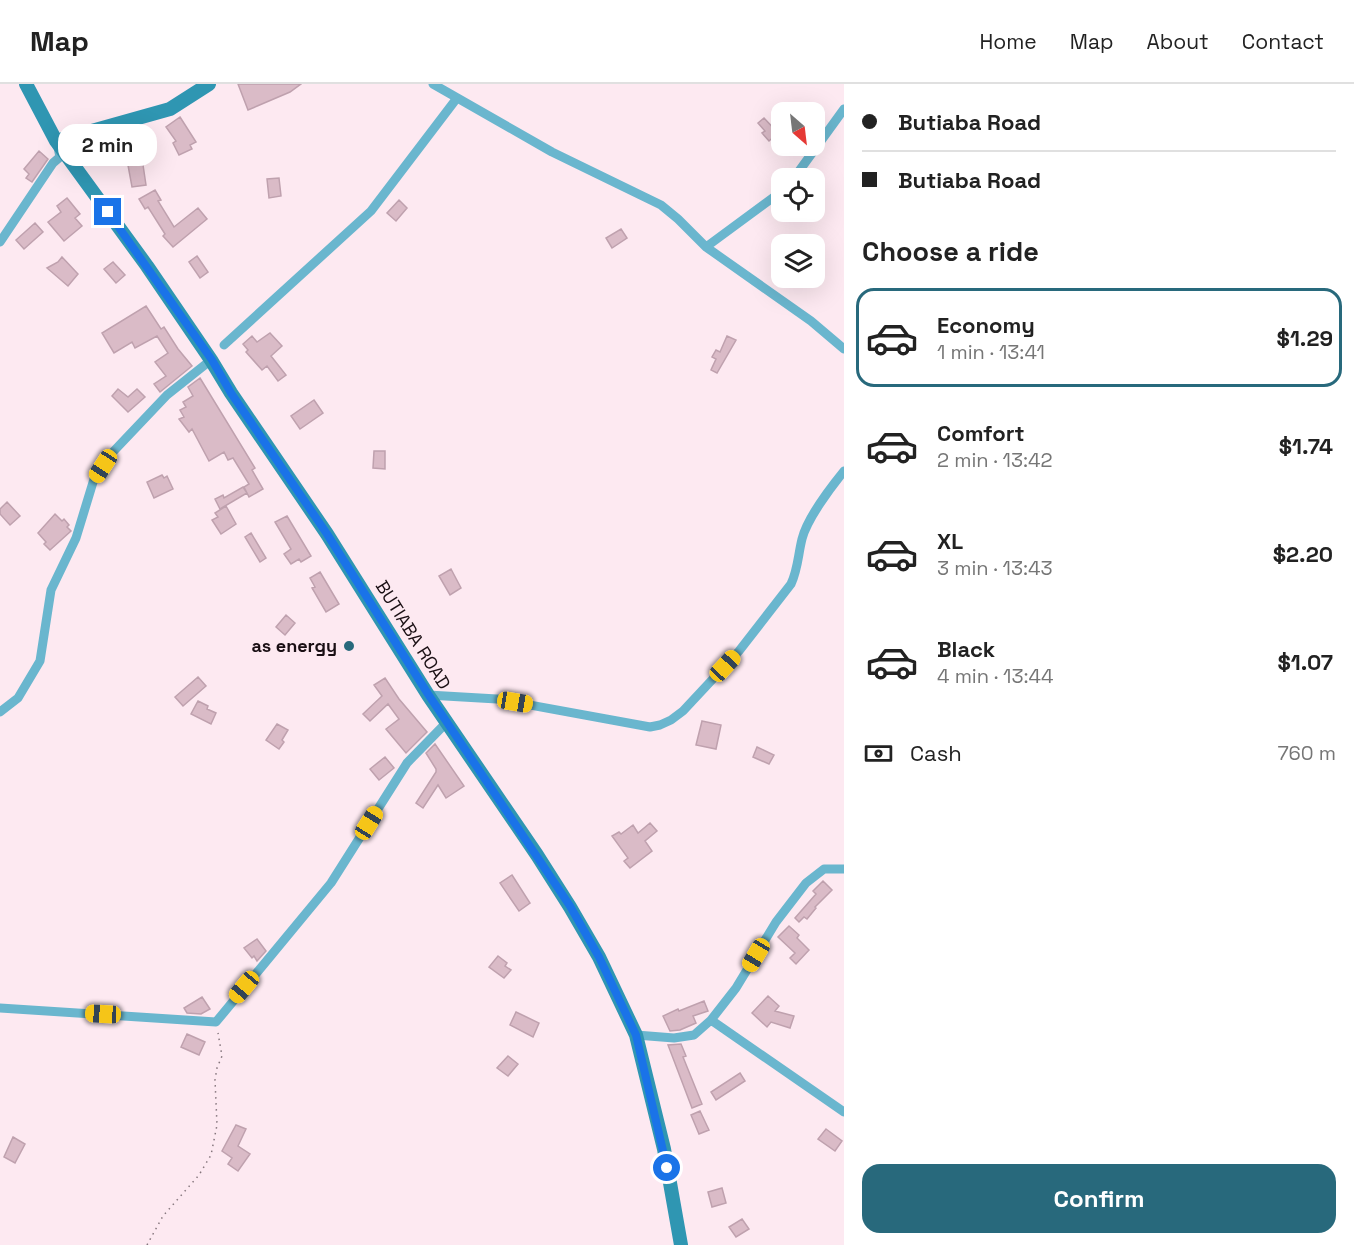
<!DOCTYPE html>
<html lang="en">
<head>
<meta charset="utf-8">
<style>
	body { margin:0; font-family:"Space Grotesk",sans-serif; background:#f6f6f6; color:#222; height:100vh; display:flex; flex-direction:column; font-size:22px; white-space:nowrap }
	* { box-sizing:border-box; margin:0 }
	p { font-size:20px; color:#767676 }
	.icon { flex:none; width:33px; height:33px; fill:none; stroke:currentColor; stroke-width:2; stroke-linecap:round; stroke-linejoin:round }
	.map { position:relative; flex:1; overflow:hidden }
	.sheet { display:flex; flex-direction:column; background:#fff; width:510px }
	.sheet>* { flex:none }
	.guide { display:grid; align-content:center; height:132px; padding:0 18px; background:#fff }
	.needle { width:39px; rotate:152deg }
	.buttons { position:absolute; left:771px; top:18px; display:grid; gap:12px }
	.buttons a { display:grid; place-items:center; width:54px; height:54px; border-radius:12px; background:#fff; box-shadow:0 6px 24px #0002; font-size:30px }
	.end { position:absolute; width:27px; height:27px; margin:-14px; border:8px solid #1a73e8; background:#fff; box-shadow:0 0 0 3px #fff }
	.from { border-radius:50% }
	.bubble { position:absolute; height:42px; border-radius:18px; background:#fff; box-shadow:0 6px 24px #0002; font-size:20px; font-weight:700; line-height:42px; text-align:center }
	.car { position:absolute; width:18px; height:36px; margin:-18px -9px; border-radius:8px; box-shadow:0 0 4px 2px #0007; background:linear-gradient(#f5c518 24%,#345 0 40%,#f5c518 0 76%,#345 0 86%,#f5c518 0) }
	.guide b { display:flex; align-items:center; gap:21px; height:57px; font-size:22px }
	.guide b+b { border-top:2px solid #e0e0e0 }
	.guide i { width:15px; height:15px; background:#222 }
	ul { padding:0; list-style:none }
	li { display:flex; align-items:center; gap:18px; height:99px; margin:0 12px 9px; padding:0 6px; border:3px solid transparent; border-radius:18px }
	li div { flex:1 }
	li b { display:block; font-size:22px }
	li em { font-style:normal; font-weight:700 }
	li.selected { border-color:#28697c }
	li>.icon { width:54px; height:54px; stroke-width:1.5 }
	h2 { padding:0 18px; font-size:27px; line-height:72px }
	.pay { display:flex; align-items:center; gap:15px; height:66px; padding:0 18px; font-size:22px }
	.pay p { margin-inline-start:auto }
	.action { display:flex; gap:12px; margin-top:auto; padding:12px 18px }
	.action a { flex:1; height:69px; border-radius:18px; background:#28697c; color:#fff; font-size:24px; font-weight:700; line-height:69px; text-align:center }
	header { display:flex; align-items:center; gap:36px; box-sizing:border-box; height:84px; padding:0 30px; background:#fff; border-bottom:2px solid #e0e0e0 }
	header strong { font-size:28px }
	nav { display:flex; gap:33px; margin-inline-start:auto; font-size:21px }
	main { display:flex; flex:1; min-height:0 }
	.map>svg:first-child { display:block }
</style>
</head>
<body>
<header>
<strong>Map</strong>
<nav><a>Home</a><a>Map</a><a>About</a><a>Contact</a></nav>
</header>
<main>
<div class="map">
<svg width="844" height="1161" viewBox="0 0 844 1161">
	<rect width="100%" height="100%" fill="#fde9f1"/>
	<path fill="#dabbc7" stroke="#bfa1ae" stroke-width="1.5" d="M238,0H301L290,8L248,26Z
		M180,33L196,58L190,61L192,65L179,71L173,59L176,57L166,43Z
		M764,34L778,49L769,57L762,49L765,47L758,39Z
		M137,63L139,81H143L146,101L132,103L125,65Z
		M39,67L48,75L32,98L26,94L29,90L24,85Z
		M279,94L281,112L269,114L267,95Z
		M155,106L161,116L158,117L174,143L198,124L207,135L173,163L163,152L165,150L148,123L145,125L139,115Z
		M67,114L80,130L75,134L82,142L64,157L48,138L61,128L57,122Z
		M399,116L407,124L396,137L387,129Z
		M35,139L43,148L24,165L16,156Z
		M621,145L627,154L612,164L606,154Z
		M197,172L208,188L200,194L189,178Z
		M62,173L78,190L68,202L47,184L58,178Z
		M113,178L125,191L116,199L104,185Z
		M146,222L161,245L164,243L178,265L192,282L160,308L154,300L166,292L155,278L168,269L157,252L135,264L132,258L114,269L102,249Z
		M270,249L282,262L271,272L286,291L278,297L267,282L262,286L246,268L248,266L243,260L252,252L257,258Z
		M727,252L736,256L717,289L711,286L716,275L712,273L716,266L720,268Z
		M200,294L255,384L252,386L263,405L249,413L244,403L249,400L233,374L228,376L224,368L209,377L192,345L189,348L179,335L184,333L180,326L186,323L183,318L193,312L188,303Z
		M118,305L128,313L137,305L145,313L128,328L112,312Z
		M314,316L323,329L300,345L291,332Z
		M374,367H385V385L373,384Z
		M162,391L164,394L167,392L173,405L154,414L147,398Z
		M243,403L247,409L220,425L215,415L223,411L224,414Z
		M7,418L20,432L10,441L0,430V425Z
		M226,422L236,440L221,450L212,436L218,433L215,429Z
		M55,430L62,437L64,435L69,441L67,443L71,447L50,466L44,460L46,458L38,449Z
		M287,432L311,472L301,478L299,475L291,480L284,470L291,465L275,438Z
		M251,449L266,474L260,478L245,453Z
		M451,485L461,504L450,511L439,492Z
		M320,488L339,520L326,528L312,504L315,503L310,494Z
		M286,531L295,539L285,551L276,543Z
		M198,593L206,602L183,622L175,613Z
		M385,594L399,615L427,648L406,669L386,645L399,635L388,620L370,637L363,630L382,612L374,601Z
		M198,617L208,622L207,625L216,629L211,640L191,630Z
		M702,637L721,641L716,665L696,661Z
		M277,640L288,646L282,656L284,658L279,665L266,656Z
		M435,660L464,702L446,714L438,701L423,724L416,719L436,688V685L426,669Z
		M757,663L774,671L769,680L753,673Z
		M385,673L394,684L379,696L370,685Z
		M650,739L657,747L645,757L652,767L630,784L624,777L628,774L612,752L619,748L621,750L633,741L638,749Z
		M512,791L530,819L519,827L500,799Z
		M823,797L832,806L815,823L816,824L807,835L804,833L799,838L795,834L816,810L813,807Z
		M789,842L799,851L797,854L809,866L796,880L790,874L795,869L778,853Z
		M257,855L266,867L257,877L254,872L252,874L244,864Z
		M498,872L507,879L505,882L511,886L504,894L489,883Z
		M768,912L779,922L775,927L794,932L790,944L771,938L767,943L752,929Z
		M202,913L210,925L201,930L187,929L184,924Z
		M704,917L708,927L693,932L696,939L680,946L670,947L663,932L678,925L679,927Z
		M516,928L539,939L533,953L510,941Z
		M187,950L205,958L199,971L181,963Z
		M681,960L686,972L683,973L702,1020L692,1024L668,961Z
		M508,972L518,980L508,992L497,984Z
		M740,989L745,997L716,1016L711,1008Z
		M700,1027L709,1046L699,1050L691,1031Z
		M236,1041L246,1045L238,1062L250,1070L238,1087L228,1080L232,1074L222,1067Z
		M826,1045L842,1057L835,1067L818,1055Z
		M13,1053L25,1060L15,1079L4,1073Z
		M722,1104L726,1119L712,1123L708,1108Z
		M742,1135L749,1145L736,1153L729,1143Z"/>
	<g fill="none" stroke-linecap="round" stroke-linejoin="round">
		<path stroke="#84757c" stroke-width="1.5" stroke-dasharray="1.5 4.5" stroke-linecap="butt" d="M147,1161L163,1132L199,1091L211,1071L217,1041L215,996L217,984L222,972L218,949"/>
		<path stroke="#6ab6ce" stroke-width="9" d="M433,0L552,68L661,121L678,135L706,163L811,237L844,265
			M794,94L844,25
			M0,158L53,79L60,73L58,63
			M706,163L782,107
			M224,261L371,127L457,14
			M428,611L497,615L650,643L660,641L671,636L683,627L739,567L791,500C798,485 798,471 802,455C807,435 831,403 844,387
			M0,628L18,614L40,577L51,506L76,454L94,395L111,370L167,311L211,276
			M0,924L216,938L331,799L407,679L448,637
			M711,936L736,904L776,838L806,799L824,785H844
			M636,951L674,954L694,951L711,936L844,1028"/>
		<path stroke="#2f96b2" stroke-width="14" d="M26,0L56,57L147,182L211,276L231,309L327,450L428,611L537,771L570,823L599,873L636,951L664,1065L681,1161
			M56,57L170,25L209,0"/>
	</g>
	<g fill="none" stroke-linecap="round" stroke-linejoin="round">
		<path stroke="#1a73e8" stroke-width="8" d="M108,128L212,276L231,309L327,450L428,610L570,822L599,873L636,951L667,1084"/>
	</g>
	<circle fill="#28697c" stroke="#fde9f1" stroke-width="2" cx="349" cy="562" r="6"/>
	<g text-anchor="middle" stroke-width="4.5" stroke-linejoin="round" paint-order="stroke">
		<g font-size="18" fill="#1a0f14" stroke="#fde9f1">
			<text transform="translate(413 551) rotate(58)" y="6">BUTIABA ROAD</text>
		</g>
		<g font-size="18" font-weight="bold" fill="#1a0f14" stroke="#fde9f1" text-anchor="end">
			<text x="337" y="568">as energy</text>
		</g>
	</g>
</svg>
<div class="buttons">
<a><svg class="needle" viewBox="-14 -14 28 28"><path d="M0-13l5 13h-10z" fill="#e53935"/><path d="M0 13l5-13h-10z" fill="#767676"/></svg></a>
<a><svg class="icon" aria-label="locate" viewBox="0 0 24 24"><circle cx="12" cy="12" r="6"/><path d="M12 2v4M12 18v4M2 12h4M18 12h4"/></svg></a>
<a><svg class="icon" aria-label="layers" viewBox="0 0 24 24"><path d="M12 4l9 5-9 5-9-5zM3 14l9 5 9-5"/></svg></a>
</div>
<i class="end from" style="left:667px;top:1084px"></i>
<i class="end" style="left:108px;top:128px"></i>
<div class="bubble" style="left:58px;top:40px;width:99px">2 min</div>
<i class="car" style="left:103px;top:382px;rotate:213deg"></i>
<i class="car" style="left:725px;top:582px;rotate:43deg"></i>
<i class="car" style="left:515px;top:618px;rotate:99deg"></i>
<i class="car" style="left:369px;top:739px;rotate:32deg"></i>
<i class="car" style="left:756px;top:871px;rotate:211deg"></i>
<i class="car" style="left:244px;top:903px;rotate:220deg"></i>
<i class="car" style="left:103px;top:930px;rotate:273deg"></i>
</div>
<section class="sheet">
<div class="guide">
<b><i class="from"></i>Butiaba Road</b>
<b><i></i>Butiaba Road</b>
</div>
<h2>Choose a ride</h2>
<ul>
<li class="selected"><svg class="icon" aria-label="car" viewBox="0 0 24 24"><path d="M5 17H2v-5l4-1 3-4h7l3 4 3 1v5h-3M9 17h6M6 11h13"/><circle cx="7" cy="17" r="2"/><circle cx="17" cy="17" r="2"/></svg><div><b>Economy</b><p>1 min · 13:41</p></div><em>$1.29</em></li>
<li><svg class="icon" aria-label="car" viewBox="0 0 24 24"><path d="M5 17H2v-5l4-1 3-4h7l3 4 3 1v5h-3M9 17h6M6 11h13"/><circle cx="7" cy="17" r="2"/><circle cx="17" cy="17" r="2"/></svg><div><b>Comfort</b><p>2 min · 13:42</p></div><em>$1.74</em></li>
<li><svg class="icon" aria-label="car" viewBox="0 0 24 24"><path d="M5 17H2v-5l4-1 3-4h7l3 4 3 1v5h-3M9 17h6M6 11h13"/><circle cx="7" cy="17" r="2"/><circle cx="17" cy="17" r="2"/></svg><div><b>XL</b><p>3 min · 13:43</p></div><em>$2.20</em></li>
<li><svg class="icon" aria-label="car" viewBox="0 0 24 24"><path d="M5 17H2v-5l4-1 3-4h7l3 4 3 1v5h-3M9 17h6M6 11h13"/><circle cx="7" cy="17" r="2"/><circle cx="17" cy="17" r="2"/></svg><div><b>Black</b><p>4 min · 13:44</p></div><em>$1.07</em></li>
</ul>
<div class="pay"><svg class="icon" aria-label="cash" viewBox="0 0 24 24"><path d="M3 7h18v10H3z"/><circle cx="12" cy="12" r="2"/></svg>Cash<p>760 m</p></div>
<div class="action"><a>Confirm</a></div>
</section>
</main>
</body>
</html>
